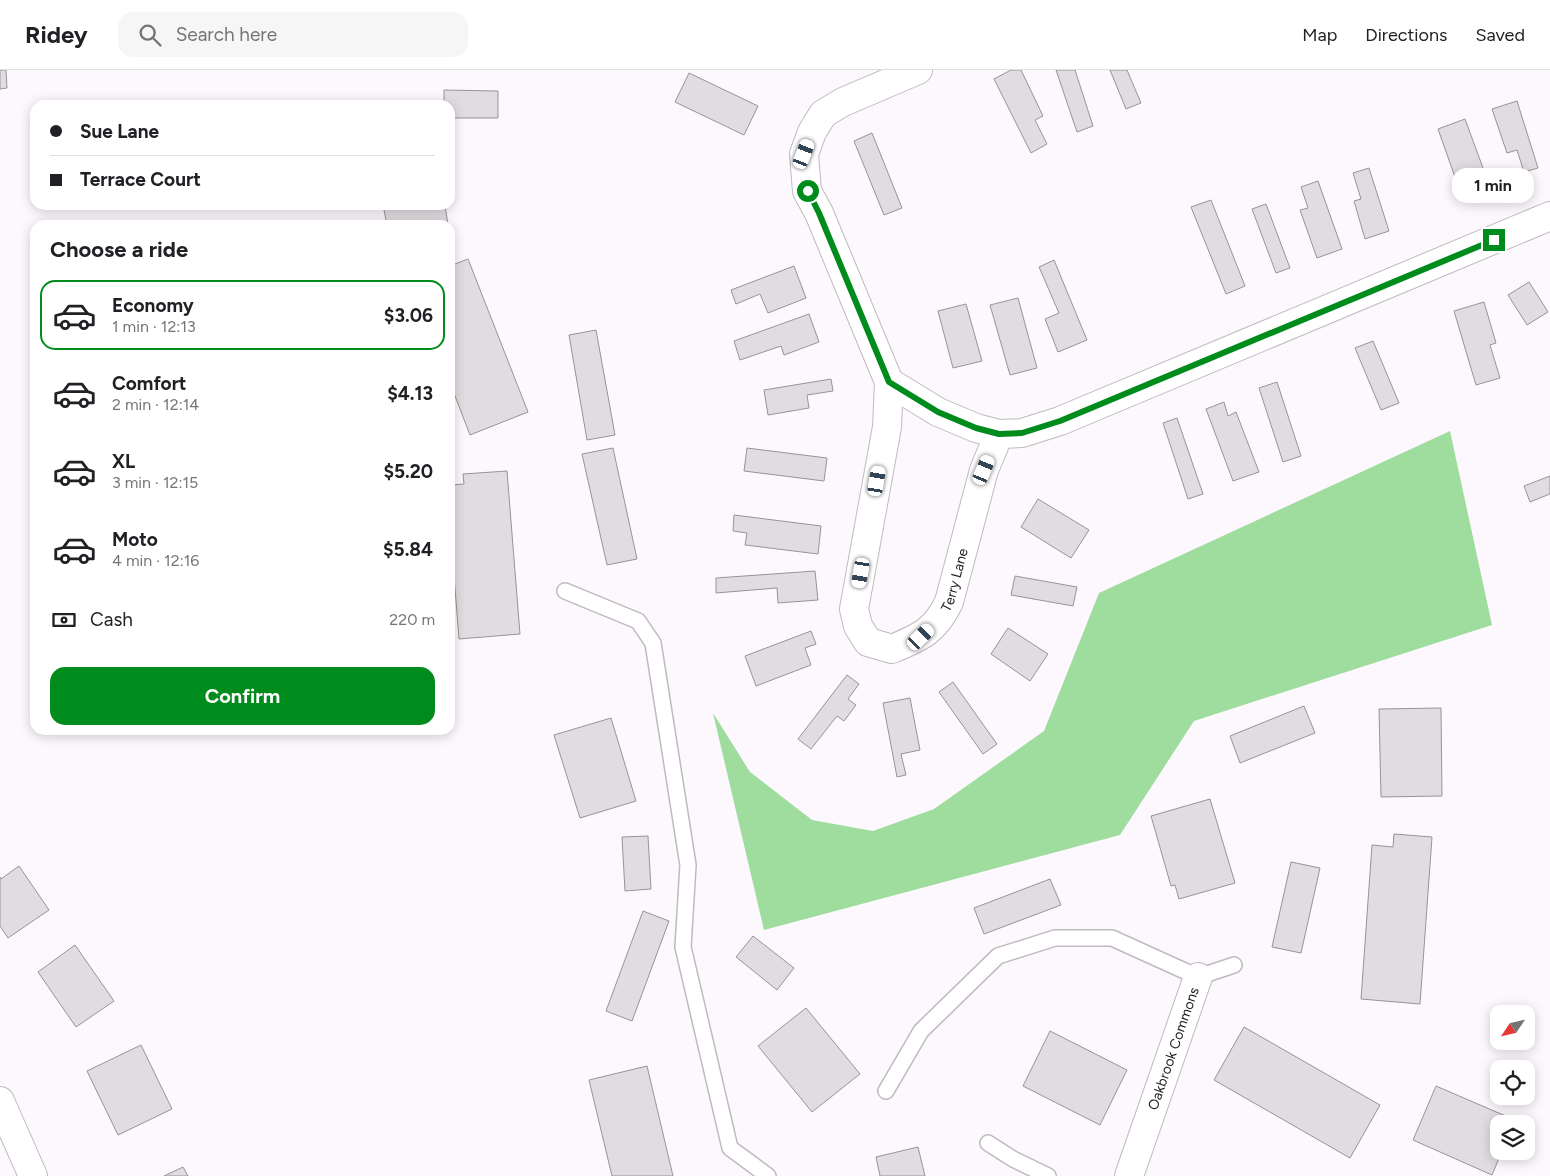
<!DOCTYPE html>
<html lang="en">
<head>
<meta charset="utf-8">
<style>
	body { margin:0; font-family:Figtree,sans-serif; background:#f6f6f6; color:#202124; height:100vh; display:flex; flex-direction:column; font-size:19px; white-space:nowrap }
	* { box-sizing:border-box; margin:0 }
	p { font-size:16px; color:#757577 }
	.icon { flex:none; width:28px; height:28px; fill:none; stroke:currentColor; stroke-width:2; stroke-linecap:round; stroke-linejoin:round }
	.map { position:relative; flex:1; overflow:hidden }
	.panel { position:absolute; left:30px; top:150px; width:425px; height:515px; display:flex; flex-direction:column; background:#fff; border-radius:15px; box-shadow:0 2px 12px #0003 }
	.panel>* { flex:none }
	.hud { position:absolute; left:30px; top:30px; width:425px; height:110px; border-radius:15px; box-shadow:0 2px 12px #0003; display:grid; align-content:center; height:110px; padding:0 20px; background:#fff }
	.needle { width:32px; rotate:235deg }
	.controls { position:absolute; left:1490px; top:935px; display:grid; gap:10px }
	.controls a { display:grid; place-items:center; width:45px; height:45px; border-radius:10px; background:#fff; box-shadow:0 2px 12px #0003; font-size:25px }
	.end { position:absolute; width:22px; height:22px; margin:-11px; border:6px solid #008c1c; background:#fff; box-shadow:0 0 0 2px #fff }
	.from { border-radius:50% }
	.bubble { position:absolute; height:35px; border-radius:15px; background:#fff; box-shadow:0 2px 12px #0003; font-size:16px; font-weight:700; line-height:35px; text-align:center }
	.car { position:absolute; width:15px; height:30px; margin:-15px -8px; border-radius:6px; box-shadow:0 0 4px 1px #0007; background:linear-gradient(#fff 24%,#345 0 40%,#fff 0 76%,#345 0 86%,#fff 0) }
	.hud b { display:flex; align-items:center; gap:18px; height:48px; font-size:19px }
	.hud b+b { border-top:1px solid #e0e0e0 }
	.hud i { width:12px; height:12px; background:#202124 }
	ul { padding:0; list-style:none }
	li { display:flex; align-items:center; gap:15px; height:70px; margin:0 10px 8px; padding:0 10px; border:2px solid transparent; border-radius:15px }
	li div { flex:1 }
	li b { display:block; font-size:19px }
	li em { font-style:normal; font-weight:700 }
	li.current { border-color:#008c1c }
	li>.icon { width:45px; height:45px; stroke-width:1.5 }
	h2 { padding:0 20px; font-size:22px; line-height:60px }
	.pay { display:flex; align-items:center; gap:12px; height:55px; padding:0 20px; font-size:19px }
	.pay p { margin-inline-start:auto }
	.action { display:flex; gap:10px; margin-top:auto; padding:10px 20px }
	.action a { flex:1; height:58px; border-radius:15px; background:#008c1c; color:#fff; font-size:20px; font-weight:700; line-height:58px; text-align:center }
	header { display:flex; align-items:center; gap:30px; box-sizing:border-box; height:70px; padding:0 25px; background:#fff; border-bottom:1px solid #e0e0e0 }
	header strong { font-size:24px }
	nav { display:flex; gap:28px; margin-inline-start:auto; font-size:18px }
	.search { width:350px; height:45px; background:#f6f6f6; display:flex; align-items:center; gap:12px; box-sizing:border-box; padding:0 18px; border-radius:15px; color:#757577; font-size:19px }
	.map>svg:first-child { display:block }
</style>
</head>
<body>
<header>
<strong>Ridey</strong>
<div class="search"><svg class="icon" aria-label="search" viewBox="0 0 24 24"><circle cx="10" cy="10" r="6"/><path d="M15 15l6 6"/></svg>Search here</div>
<nav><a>Map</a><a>Directions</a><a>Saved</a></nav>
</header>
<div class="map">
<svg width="1550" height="1106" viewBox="0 0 1550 1106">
	<rect width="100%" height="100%" fill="#fdf8fd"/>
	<path fill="#9edd9d" d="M1450,361L1492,555L1194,651L1120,765L764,860L713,643L750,702L812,750L873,761L934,739L1044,661L1099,523Z"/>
	<path fill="#e0dce1" stroke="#979397" d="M0,0H6L7,18L0,19Z
		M1011,0H1021L1043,46L1035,50L1047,74L1031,83L994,9Z
		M1056,0H1075L1093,56L1077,62Z
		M1110,0H1127L1141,33L1126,39Z
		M689,3L758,36L744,65L675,32Z
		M444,20L498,21V48H450V35H444Z
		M1517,31L1538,98L1524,102L1517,80L1507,83L1492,39Z
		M1465,49L1490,117L1462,127L1438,59Z
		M872,63L902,138L884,145L854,71Z
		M1369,98L1389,161L1365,169L1354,131L1361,129L1353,103Z
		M1318,111L1342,179L1317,188L1300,140L1308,138L1301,117Z
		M1211,130L1245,216L1226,224L1191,137Z
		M1266,134L1290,198L1276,203L1252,139Z
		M383,135H445L448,155H387Z
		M468,189L528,342L470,365L450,313V196Z
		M1054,190L1087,270L1058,282L1045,249L1059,243L1039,197Z
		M794,196L806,228L768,243L760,224L736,234L731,220Z
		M1529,212L1548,242L1527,255L1508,225Z
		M1018,228L1037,298L1010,305L990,235Z
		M1484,232L1496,273L1490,275L1500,308L1476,315L1454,241Z
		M966,234L982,291L953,298L938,241Z
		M809,244L819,272L784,285L781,276L740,290L734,271Z
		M596,260L615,365L587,370L569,265Z
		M1373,271L1399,333L1381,340L1355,278Z
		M831,309L833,321L807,325L809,338L768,345L764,320Z
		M1277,312L1301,386L1283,392L1259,318Z
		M1224,332L1228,346L1236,342L1259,402L1233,411L1206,339Z
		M1177,348L1203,424L1188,429L1163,353Z
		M613,378L637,489L607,495L582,384Z
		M747,378L827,388L824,411L744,401Z
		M507,401L520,564L459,569L450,455V415L464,414L463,404Z
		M1550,406V424L1530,432L1524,416Z
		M1038,429L1089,460L1071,488L1021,457Z
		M734,445L821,456L818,484L745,475L747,463L733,461Z
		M815,501L818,530L778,533L777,518L716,523V508Z
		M1015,506L1077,517L1073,536L1011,525Z
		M1008,558L1048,584L1030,611L991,584Z
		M811,561L816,574L805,578L811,595L756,616L745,586Z
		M847,605L859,614L848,629L856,635L844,651L837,646L811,679L798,669Z
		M953,612L997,674L983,684L939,622Z
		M910,628L920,680L901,684L906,705L897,707L883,633Z
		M1304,636L1315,663L1240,693L1230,666Z
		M1441,638L1442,726L1381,727L1379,639Z
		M611,648L636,731L580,748L554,665Z
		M1210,729L1235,813L1179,829L1175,815L1171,816L1151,746Z
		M1394,764L1432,767L1420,934L1361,929L1372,775L1393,777Z
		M648,766L651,819L625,821L622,767Z
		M1291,792L1320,798L1301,883L1272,877Z
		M19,796L49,840L8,868L0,856V807L1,809Z
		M1050,809L1061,835L984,864L974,838Z
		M643,841L669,851L632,951L606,941Z
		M753,866L794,898L777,920L736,887Z
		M75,875L114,931L76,957L38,902Z
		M806,938L860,1004L812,1042L758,976Z
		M1244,957L1380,1035L1350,1088L1214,1010Z
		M1050,961L1127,1000L1100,1055L1023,1016Z
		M141,975L172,1039L118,1065L87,1001Z
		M647,996L673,1106H612L589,1010Z
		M1436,1016L1515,1050L1514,1054H1499V1081H1502L1492,1105L1413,1070Z
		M918,1077L925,1106H880L876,1087Z
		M183,1097L188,1106H164Z"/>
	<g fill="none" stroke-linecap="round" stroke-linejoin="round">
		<defs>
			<path id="lane" d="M565,521L638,551L653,573L688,795L683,877L730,1078L768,1106
				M886,1021L921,961L998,886L1055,868H1112L1198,907L1234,895
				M988,1073L1013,1089L1048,1106"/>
			<g id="street">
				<path id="s1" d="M918,0L843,32L823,44L812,62L804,84L807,121L819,143L889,312L887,357L854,539L858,556L868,572L892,579C921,567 935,561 949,532L984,400L999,364"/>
				<path d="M889,312L938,342L976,358L999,364L1022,363L1060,351L1550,146"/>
				<path d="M0,1031L33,1106"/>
				<path id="s2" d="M1129,1106L1198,907"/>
			</g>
		</defs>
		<use href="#lane" stroke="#bfbabf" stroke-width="18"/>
		<use href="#street" stroke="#bfbabf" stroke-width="30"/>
		<use href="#lane" stroke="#fff" stroke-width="15"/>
		<use href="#street" stroke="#fff" stroke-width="28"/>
	</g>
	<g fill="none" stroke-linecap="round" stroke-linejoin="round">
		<path stroke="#008c1c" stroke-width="6" d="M808,121L819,143L889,312L938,342L976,358L999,364L1022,363L1060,351L1494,170"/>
	</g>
	<g text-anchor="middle" stroke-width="4" stroke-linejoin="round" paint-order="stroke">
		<g font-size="14" fill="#1c1b1d" stroke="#fdf8fd">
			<text dy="5" stroke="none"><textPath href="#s1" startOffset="785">Terry Lane</textPath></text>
			<text dy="5" stroke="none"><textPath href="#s2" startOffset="135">Oakbrook Commons</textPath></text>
		</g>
	</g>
</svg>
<div class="controls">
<a><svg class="needle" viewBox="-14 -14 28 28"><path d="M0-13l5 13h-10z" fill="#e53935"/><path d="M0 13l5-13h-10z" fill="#757577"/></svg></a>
<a><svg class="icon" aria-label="locate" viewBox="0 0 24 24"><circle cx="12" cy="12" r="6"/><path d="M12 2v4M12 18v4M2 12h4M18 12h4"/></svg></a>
<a><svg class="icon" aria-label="layers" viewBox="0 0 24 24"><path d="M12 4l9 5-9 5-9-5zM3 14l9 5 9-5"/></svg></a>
</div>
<i class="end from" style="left:808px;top:121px"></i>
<i class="end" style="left:1494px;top:170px"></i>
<div class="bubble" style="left:1452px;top:98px;width:82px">1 min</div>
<i class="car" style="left:804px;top:84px;rotate:21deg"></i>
<i class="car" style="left:984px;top:400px;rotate:23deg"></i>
<i class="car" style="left:877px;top:411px;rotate:10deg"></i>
<i class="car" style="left:861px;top:503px;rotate:190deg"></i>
<i class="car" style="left:921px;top:567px;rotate:46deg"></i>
<div class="hud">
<b><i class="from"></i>Sue Lane</b>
<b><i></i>Terrace Court</b>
</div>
<section class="panel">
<h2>Choose a ride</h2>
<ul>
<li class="current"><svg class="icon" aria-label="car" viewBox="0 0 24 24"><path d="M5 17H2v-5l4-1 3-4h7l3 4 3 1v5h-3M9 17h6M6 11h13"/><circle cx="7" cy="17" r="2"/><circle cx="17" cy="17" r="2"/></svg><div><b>Economy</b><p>1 min · 12:13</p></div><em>$3.06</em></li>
<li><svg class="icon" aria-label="car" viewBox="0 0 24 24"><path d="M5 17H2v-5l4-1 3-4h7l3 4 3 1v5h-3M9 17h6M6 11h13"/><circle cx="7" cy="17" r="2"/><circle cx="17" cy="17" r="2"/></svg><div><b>Comfort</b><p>2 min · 12:14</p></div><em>$4.13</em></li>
<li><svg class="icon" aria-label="car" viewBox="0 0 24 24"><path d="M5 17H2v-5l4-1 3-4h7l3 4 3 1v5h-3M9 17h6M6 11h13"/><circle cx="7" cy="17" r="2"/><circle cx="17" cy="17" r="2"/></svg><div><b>XL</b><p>3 min · 12:15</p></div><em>$5.20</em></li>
<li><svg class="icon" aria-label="car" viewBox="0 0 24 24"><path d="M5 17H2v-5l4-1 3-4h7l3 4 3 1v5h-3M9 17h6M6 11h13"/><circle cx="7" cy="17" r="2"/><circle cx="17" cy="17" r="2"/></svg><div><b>Moto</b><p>4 min · 12:16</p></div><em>$5.84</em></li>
</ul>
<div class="pay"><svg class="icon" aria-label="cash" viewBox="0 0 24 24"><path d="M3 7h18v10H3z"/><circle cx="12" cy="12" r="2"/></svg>Cash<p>220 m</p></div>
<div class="action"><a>Confirm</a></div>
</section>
</div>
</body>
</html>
